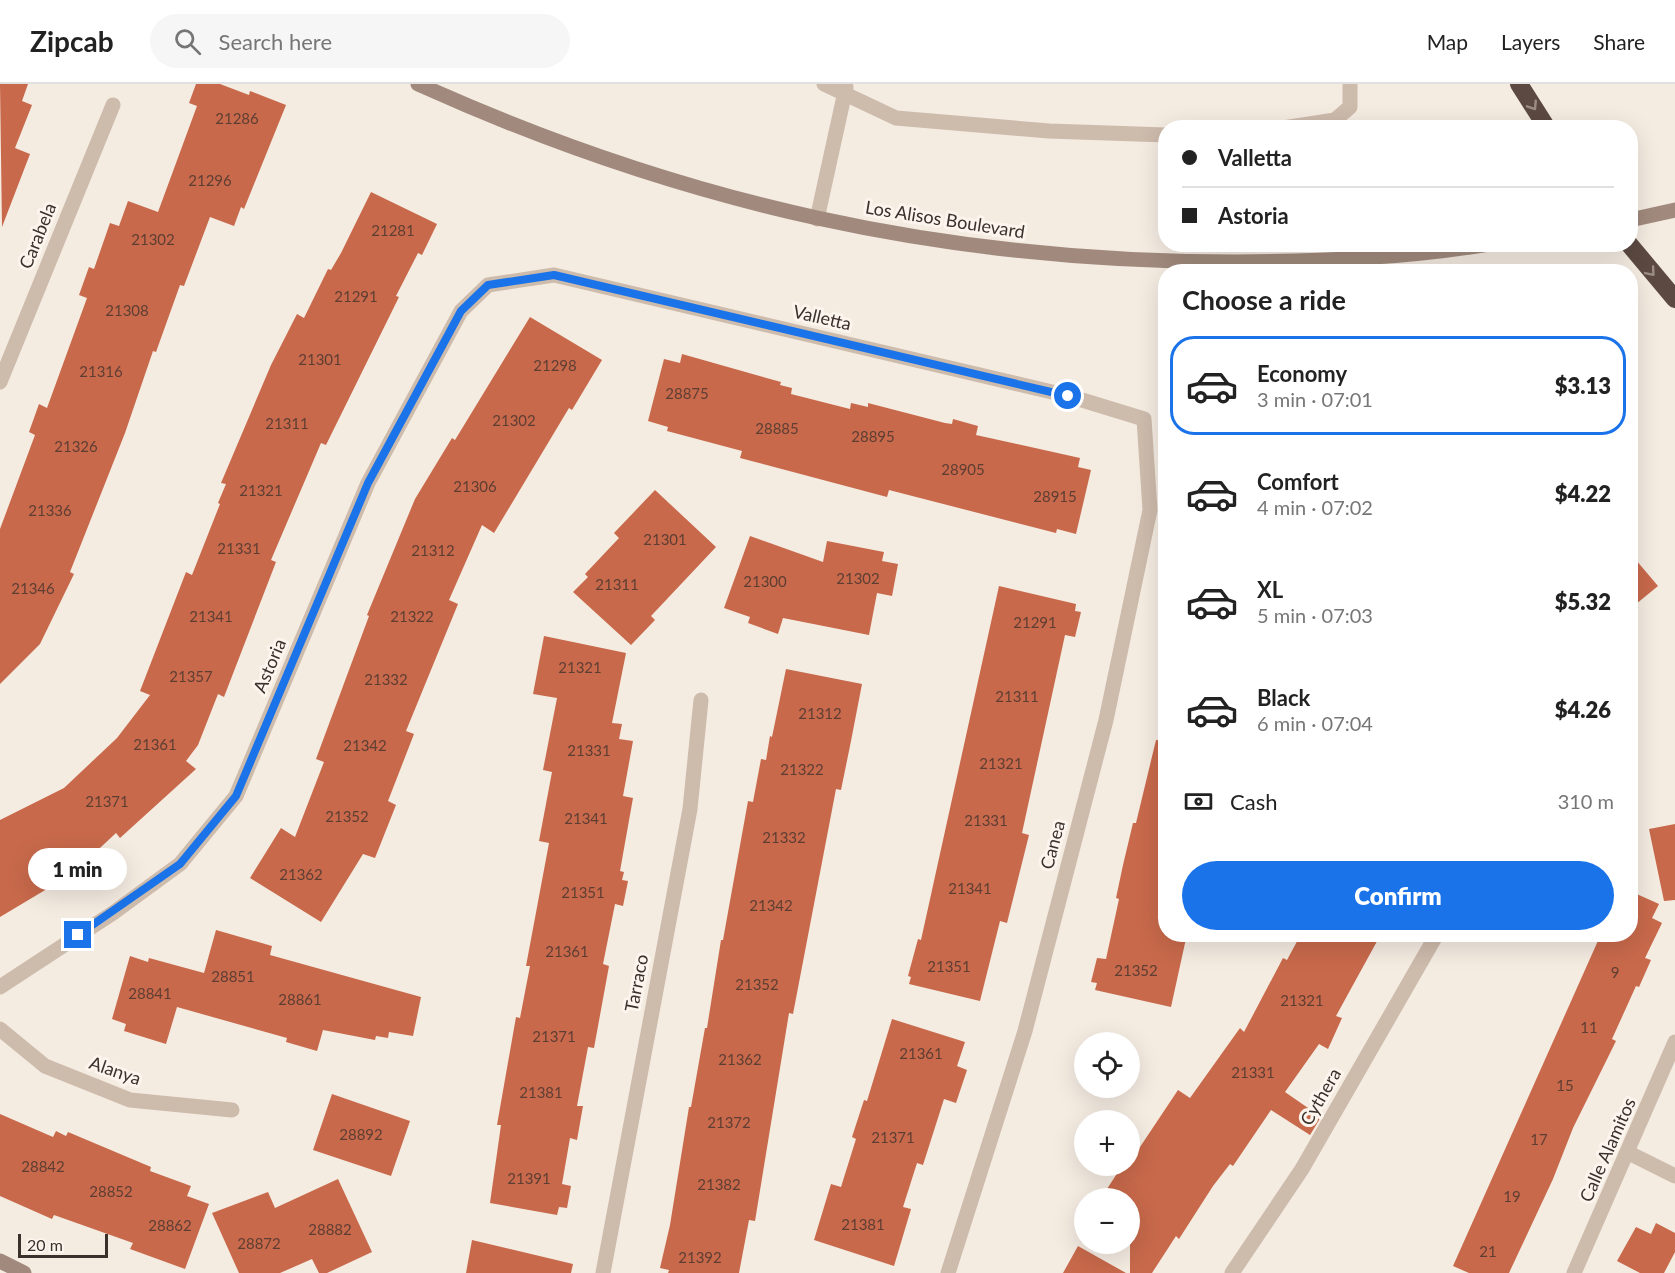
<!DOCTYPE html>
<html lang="en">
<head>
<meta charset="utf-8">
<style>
	body { margin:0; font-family:Lato,sans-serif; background:#f6f6f6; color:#222; height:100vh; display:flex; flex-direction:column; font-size:22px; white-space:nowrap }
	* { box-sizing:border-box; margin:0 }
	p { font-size:20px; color:#767676 }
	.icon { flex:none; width:33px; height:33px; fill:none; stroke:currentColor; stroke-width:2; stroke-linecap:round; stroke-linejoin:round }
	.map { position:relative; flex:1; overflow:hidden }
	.drawer { position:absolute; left:1158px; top:180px; width:480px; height:678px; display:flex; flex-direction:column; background:#fff; border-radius:24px; box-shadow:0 6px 24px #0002 }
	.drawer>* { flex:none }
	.hud { position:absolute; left:1158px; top:36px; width:480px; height:132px; border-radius:24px; box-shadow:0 6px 24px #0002; display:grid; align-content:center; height:132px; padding:0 24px; background:#fff }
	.controls { position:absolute; left:1074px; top:948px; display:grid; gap:12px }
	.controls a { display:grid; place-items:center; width:66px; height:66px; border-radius:50%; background:#fff; box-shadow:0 6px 24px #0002; font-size:30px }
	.scale { position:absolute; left:18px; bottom:15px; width:90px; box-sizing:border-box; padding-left:6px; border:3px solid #3b302b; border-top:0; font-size:16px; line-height:21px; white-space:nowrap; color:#3b302b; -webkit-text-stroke:4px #fbf5ee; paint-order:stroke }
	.end { position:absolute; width:27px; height:27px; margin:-14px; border:8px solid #1a73e8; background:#fff; box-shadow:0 0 0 3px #fff }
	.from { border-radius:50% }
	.bubble { position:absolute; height:42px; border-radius:21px; background:#fff; box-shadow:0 6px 24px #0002; font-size:20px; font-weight:800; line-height:42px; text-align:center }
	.hud b { display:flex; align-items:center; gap:21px; height:57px; font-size:22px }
	.hud b+b { border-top:2px solid #e0e0e0 }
	.hud i { width:15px; height:15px; background:#222 }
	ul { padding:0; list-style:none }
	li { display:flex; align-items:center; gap:18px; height:99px; margin:0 12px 9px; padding:0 12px; border:3px solid transparent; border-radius:24px }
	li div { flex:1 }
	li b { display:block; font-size:22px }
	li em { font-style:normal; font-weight:800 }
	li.active { border-color:#1a73e8 }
	li>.icon { width:54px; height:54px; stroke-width:1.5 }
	h2 { padding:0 24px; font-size:27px; line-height:72px }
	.pay { display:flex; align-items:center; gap:15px; height:66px; padding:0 24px; font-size:22px }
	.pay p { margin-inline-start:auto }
	.action { display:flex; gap:12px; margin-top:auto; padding:12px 24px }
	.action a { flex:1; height:69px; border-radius:36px; background:#1a73e8; color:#fff; font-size:24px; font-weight:800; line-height:69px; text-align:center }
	header { display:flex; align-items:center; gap:36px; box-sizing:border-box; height:84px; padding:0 30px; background:#fff; border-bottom:2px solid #e0e0e0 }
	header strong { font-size:28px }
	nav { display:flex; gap:33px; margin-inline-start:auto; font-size:21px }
	.search { width:420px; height:54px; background:#f6f6f6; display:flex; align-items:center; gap:15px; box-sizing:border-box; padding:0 21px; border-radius:33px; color:#767676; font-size:22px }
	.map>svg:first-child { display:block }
</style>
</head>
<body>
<header>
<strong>Zipcab</strong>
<div class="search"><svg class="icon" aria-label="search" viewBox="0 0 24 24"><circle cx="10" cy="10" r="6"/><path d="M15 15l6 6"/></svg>Search here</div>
<nav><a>Map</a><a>Layers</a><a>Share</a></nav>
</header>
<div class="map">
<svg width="1675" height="1189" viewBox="0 0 1675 1189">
	<rect width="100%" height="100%" fill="#f4ebe1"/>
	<path fill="#c8694b" d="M0,0H28L22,17L32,21L15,64L30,70L2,143Z
		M196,0H220L249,11L250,7L286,21L244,125L241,123L234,142L210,133L184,202L180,201L156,268L153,267L125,349L70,488L74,490L40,560L0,600V445L35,351L29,348L39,320L47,324L87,214L79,211L89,183L94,185L110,139L119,142L128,117L158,128L197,22L189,19Z
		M371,108L437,140L422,171L418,169L396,212L399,213L326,361L321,359L271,476L276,478L224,613L218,610L198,661L186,677L196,685L120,754L116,749L72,790L0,833V736L64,704L117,654L150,611L140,607L186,488L192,491L220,420L218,419L226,400L221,399L271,281L297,230L304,234L328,185L331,186L341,169Z
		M530,233L602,276L572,326L569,324L494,449L482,441L449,516L458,520L406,647L414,650L388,717L396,721L375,774L363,770L321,838L250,794L281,744L295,753L324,678L316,675L369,532L367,531L415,415L452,354L455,356Z
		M682,270L781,298L780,301L792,304L791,310L850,325L851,319L868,323V319L945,339L952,340L953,335L978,342L976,351L1080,374L1078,383L1091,386L1076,450L1057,445L1056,449L889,406L887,413L740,374L742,367L667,347L668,343L648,337L664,275L680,279Z
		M655,406L716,463L651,532L655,536L631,561L573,508L588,493L585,490L619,454L614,449Z
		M750,452L823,478L827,457L884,468L882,477L898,480L892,512L877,509L869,551L783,534L778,550L748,539L750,533L724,524Z
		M1630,469L1658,502L1630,525Z
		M999,502L1076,520L1075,527L1081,528L1075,553L1065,551L1022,749L1029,751L1007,839L1000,837L980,917L909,900L911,893L908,892L918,855L921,856Z
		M544,552L626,569L612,639L622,640L619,655L633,657L623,712L633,714L620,787L624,788L622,796L628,797L623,822L615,820L603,880L609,882L594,964L588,963L577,1022H583L577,1056L570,1054L562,1100L571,1102L567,1124L559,1123L557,1131L490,1119L501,1041H497L516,933L520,934L530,882H526L549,759L539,757L552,688L543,686L557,614L533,610Z
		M786,585L862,600L851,657L841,706L836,705L793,930L789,929L755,1137L749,1136L739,1189H668L669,1186L660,1184L670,1141L689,1023H691L705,944H707L721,856H723L748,717L753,718L761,675L766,676L770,652L772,653Z
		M1156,656L1166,657V850H1187L1171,923L1095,906L1097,899L1091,898L1097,874L1106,875L1119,815L1116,814L1123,781L1133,739H1136Z
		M1675,740V816L1664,817L1649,745Z
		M1630,807L1659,820L1652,834L1662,839L1645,874L1651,876L1639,903L1636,902L1612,955L1616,957L1573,1044L1553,1095L1509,1189H1469L1453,1182L1601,850H1630Z
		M216,846L272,862L270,871L421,913L413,952L389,948L388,954L376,952L375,956L323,946L317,967L286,958L287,954L177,923L166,960L124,947L126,940L112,935L130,872L148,878L149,874L204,889Z
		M1301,850H1381L1336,932L1342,934L1328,965L1319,960L1285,1008L1321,1033L1310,1051L1271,1026L1233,1082L1230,1080L1213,1102L1179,1155L1176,1152L1152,1189H1130V1114H1101L1122,1082H1130V1078L1178,1006L1190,1014L1240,944L1244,948L1283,874L1287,876Z
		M892,935L965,958L957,982L967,986L956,1019L944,1015L923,1081L917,1079L903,1123L911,1125L894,1182L814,1156L831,1100L841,1103L856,1055L852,1053L864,1016L867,1017Z
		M332,1010L410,1037L391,1092L313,1066Z
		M0,1030L53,1053L56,1047L66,1052L68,1048L151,1083L150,1087L191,1102L187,1112L209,1120L185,1185L130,1165L133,1159L54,1131L52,1135L0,1112Z
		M338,1095L372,1168L327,1189H319L312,1175L280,1189H239L212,1129L268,1108L275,1124Z
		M1656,1139L1675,1149V1168L1664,1189H1640L1617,1177L1636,1143L1651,1150Z
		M472,1156L573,1180L571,1189H466Z
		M1078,1162L1126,1189H1063Z"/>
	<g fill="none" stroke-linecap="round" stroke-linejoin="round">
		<path stroke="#cdbbac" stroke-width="15" d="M824,0L896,34L1049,47L1166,51
			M1283,44L1335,36L1350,23V0
			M817,135L846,3"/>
		<path stroke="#cdbbac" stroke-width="15" d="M0,298L113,21
			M0,903L113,829L180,780L236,712L368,399L461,227L488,201L554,191L1069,312L1144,335L1150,426L1106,636L1025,947L948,1189
			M0,945L45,982L130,1016L232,1026
			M1629,1069L1675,1092
			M603,1189L690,725L701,616
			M1232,1189L1302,1085L1437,850
			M1574,1189L1675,958"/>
		<path stroke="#a18a7d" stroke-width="15" d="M418,0C684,120 944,178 1236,178C1321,177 1406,174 1489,160
			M1630,136L1675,126
			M0,1177L24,1189"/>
		<path stroke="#5c4a42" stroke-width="18" d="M1519,0L1547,44
			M1629,160L1675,215"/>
	</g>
	<defs><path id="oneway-chevron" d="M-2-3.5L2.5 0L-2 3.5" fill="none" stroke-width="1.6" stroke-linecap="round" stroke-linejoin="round" transform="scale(1.5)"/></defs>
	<g stroke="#9c8e87">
		<use href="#oneway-chevron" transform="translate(1533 22) rotate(57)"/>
		<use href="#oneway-chevron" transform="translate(1651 188) rotate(50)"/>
	</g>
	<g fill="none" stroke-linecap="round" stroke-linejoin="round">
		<path stroke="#1a73e8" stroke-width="8" d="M78,851L180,780L236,712L368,399L461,227L488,201L554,191L1068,312"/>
	</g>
	<g text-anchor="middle" stroke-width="6" stroke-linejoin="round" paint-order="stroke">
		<g font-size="15" fill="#5e3e33">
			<text x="237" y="40">21286</text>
			<text x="210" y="102">21296</text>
			<text x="393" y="152">21281</text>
			<text x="153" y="161">21302</text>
			<text x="356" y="218">21291</text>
			<text x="127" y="232">21308</text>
			<text x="320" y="281">21301</text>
			<text x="555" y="287">21298</text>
			<text x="101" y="293">21316</text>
			<text x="687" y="315">28875</text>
			<text x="514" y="342">21302</text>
			<text x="287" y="345">21311</text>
			<text x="777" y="350">28885</text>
			<text x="873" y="358">28895</text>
			<text x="76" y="368">21326</text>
			<text x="963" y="391">28905</text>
			<text x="475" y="408">21306</text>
			<text x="261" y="412">21321</text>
			<text x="1055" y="418">28915</text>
			<text x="50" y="432">21336</text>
			<text x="665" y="461">21301</text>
			<text x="239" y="470">21331</text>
			<text x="433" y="472">21312</text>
			<text x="858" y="500">21302</text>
			<text x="765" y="503">21300</text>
			<text x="617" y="506">21311</text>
			<text x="33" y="510">21346</text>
			<text x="211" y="538">21341</text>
			<text x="412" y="538">21322</text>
			<text x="1035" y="544">21291</text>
			<text x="580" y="589">21321</text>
			<text x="191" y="598">21357</text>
			<text x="386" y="601">21332</text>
			<text x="1017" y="618">21311</text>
			<text x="820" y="635">21312</text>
			<text x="155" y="666">21361</text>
			<text x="365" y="667">21342</text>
			<text x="589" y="672">21331</text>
			<text x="1001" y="685">21321</text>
			<text x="802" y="691">21322</text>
			<text x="107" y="723">21371</text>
			<text x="347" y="738">21352</text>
			<text x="586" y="740">21341</text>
			<text x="986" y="742">21331</text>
			<text x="784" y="759">21332</text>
			<text x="301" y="796">21362</text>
			<text x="970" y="810">21341</text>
			<text x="583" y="814">21351</text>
			<text x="771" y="827">21342</text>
			<text x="567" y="873">21361</text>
			<text x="949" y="888">21351</text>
			<text x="1136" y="892">21352</text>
			<text x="1615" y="894">9</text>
			<text x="233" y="898">28851</text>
			<text x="757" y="906">21352</text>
			<text x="150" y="915">28841</text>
			<text x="300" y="921">28861</text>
			<text x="1302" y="922">21321</text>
			<text x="1589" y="949">11</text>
			<text x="554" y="958">21371</text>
			<text x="921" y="975">21361</text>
			<text x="740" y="981">21362</text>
			<text x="1253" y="994">21331</text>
			<text x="1565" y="1007">15</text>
			<text x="541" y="1014">21381</text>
			<text x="729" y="1044">21372</text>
			<text x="361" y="1056">28892</text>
			<text x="893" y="1059">21371</text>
			<text x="1539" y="1061">17</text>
			<text x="43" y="1088">28842</text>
			<text x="529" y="1100">21391</text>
			<text x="719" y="1106">21382</text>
			<text x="111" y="1113">28852</text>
			<text x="1512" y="1118">19</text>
			<text x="863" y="1146">21381</text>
			<text x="170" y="1147">28862</text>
			<text x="330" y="1151">28882</text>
			<text x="259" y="1165">28872</text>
			<text x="1488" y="1173">21</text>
			<text x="700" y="1179">21392</text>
		</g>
		<g font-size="18" fill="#3b302b" stroke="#fbf5ee">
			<text transform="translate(945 136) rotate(9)" y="6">Los Alisos Boulevard</text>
			<text transform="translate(38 152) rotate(-68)" y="6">Carabela</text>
			<text transform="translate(822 234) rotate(13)" y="6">Valletta</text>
			<text transform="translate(270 582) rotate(-67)" y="6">Astoria</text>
			<text transform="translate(1053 761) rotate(-75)" y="6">Canea</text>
			<text transform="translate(637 899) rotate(-79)" y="6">Tarraco</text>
			<text transform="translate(115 987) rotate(19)" y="6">Alanya</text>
			<text transform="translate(1321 1013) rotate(-60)" y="6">Cythera</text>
			<text transform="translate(1608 1066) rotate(-66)" y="6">Calle Alamitos</text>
		</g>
	</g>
</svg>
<div class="controls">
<a><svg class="icon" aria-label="locate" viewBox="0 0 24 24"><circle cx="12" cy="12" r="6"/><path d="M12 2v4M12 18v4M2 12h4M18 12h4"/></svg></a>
<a>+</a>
<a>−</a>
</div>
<div class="scale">20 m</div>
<i class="end from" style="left:1068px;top:312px"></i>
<i class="end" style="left:78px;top:851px"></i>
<div class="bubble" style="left:28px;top:764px;width:99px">1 min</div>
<div class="hud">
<b><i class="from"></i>Valletta</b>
<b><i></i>Astoria</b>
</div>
<section class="drawer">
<h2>Choose a ride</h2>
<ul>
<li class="active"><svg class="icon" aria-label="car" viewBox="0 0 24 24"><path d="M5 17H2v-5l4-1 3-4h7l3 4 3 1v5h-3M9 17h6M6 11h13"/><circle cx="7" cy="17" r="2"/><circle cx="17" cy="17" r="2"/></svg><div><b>Economy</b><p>3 min · 07:01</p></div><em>$3.13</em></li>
<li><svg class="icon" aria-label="car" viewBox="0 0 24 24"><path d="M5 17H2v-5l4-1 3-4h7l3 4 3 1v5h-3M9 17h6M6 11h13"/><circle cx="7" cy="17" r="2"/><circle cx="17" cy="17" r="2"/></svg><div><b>Comfort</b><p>4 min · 07:02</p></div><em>$4.22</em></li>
<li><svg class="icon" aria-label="car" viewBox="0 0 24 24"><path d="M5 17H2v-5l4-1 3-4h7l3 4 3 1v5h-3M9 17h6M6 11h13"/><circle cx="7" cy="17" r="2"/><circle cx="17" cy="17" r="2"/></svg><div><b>XL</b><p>5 min · 07:03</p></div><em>$5.32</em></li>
<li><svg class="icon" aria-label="car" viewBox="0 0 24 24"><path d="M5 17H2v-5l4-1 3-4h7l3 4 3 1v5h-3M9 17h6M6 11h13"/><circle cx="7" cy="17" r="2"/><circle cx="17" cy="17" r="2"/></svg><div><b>Black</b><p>6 min · 07:04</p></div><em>$4.26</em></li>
</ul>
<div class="pay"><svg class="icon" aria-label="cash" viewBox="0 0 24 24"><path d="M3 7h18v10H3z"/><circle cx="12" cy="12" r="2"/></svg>Cash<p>310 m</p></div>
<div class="action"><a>Confirm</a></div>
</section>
</div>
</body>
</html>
